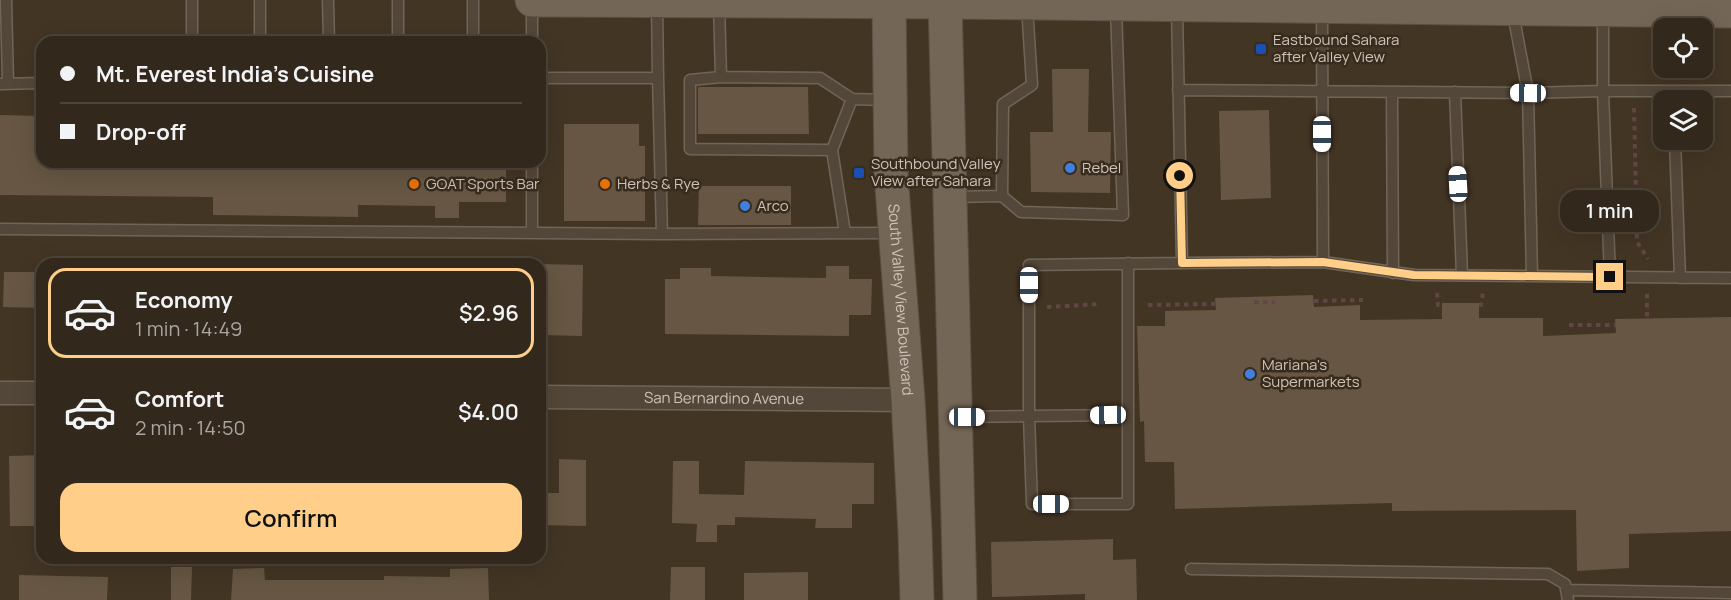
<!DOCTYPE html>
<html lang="en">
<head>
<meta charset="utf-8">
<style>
	body { margin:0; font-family:Manrope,sans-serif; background:#3a3024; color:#f1f3f6; height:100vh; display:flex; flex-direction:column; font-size:22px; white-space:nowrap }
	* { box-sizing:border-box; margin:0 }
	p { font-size:20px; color:#a8a6a3 }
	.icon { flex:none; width:33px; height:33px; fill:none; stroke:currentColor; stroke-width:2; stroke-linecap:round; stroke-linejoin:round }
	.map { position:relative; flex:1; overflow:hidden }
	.details { position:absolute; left:36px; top:258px; width:510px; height:306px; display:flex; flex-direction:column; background:#32281b; border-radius:18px; box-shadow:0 6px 24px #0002,0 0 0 2px #4d443a }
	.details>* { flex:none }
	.hud { position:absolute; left:36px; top:36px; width:510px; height:132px; border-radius:18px; box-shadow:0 6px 24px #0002,0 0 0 2px #4d443a; display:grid; align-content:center; height:132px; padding:0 24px; background:#32281b }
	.tools { position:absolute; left:1653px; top:18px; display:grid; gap:12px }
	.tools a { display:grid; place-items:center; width:60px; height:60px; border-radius:12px; background:#32281b; box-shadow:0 6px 24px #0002,0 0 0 2px #4d443a; font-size:30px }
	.end { position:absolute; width:27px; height:27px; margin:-14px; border:8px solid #ffce89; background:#111; box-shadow:0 0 0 3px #111 }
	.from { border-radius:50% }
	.bubble { position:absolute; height:42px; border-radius:18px; background:#32281b; box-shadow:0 6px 24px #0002,0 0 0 2px #4d443a; font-size:20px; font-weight:600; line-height:42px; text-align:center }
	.car { position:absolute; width:18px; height:36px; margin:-18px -9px; border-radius:8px; box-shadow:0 0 4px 2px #0007; background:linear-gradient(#fff 24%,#345 0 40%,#fff 0 76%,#345 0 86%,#fff 0) }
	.hud b { display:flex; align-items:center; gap:21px; height:57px; font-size:22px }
	.hud b+b { border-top:2px solid #4d443a }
	.hud i { width:15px; height:15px; background:#f1f3f6 }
	ul { padding:10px 0 0; list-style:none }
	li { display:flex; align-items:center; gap:18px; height:90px; margin:0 12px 9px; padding:0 12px; border:3px solid transparent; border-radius:18px }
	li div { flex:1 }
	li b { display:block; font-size:22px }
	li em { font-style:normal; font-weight:600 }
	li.on { border-color:#ffce89 }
	li>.icon { width:54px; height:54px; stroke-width:1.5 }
	.cta { display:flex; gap:12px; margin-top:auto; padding:12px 24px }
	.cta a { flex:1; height:69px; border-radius:18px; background:#ffce89; color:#111; font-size:24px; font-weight:600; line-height:69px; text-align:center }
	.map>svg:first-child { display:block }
</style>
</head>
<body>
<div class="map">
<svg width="1731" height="600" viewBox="0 0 1731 600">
	<rect width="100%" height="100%" fill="#433524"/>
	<path fill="#665643" d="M1052,69H1089L1088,132H1111L1110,193L1031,192L1030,132H1053Z
		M698,87H808L809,134H698Z
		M1269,110L1271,198L1221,200L1219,111Z
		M0,115L42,116V162H506V202H459V218H435V206L358,205V217L213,215V197L0,195Z
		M564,124H639V146H645V221H564Z
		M699,186H791V225H698Z
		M540,264L583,265L582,336L540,335Z
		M826,266H849V279H872L871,315H849V336L665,334V279H680V268H711V276L826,278Z
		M4,272H42V308L3,307Z
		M1313,295L1314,307L1360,305V320L1442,319V303H1479V318H1543V336L1616,333L1615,319L1731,317V531L1629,534V568L1577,571L1576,510L1392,511V503L1175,509L1174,462H1145L1144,421L1140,422L1137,326H1165V311L1216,310L1215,298Z
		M42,455V526H10L9,456Z
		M559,459L586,460V526L540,525V493H559Z
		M673,461H699V494L744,495L745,461L874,463V504H852V528H815L816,519L735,517V525H717V542H696L697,524L672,523Z
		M1113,539V560L1136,559L1137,600H1085V594L992,597L991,542Z
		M171,567H192L191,600H171Z
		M671,567H705V600H670Z
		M264,568L265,580H384V576L450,577V569L488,568L489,600H231L233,569Z
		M808,572V600H744V573Z
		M19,575L108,577L107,600H19Z"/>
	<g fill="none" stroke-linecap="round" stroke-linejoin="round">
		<defs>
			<path id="service" d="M6,0L8,84
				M192,0V42
				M260,0V42
				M328,0L329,42
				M532,3V42
				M657,3L658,78
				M719,4L721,77L690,80V149L832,150L852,99
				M1177,9L1182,263L1323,262L1322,10
				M1513,13L1528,93L1532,276
				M1603,13V91L1610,277
				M398,42V0
				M473,42V0
				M721,77L820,78L852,99L886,100
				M540,78H658L662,234
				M0,84L42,83
				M1178,90L1528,93L1603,91H1731
				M1392,92L1393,273
				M1455,92L1462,275
				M1675,140L1680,278
				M832,150L845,233
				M532,162V233
				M1002,196L1003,104L1032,85L1027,5
				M953,197L1002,196L1021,212L1123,215L1116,8
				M0,229L662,234L891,233
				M1323,262L1414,275L1731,278
				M1128,263C1128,343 1128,424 1128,504H1032L1029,416L1128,415
				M958,417L1029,416V265L1182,263
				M1191,569L1548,574L1565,584L1568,600
				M1566,590L1731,593"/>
			<g id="minor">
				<path d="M0,393H42"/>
				<path id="s1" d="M540,397L908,400"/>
			</g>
			<g id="primary">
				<path d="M532,0L945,2L1731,11"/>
				<path id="s2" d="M889,0L891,174L908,400L915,532L917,600"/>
				<path d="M945,0L960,600"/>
			</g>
		</defs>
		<use href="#service" stroke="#706557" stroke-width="13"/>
		<use href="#minor" stroke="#706557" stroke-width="25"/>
		<use href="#primary" stroke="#5c5043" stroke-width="35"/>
		<path stroke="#614645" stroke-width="4" stroke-dasharray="4.5 4.5" stroke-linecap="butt" d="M1634,108L1637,242L1648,259
			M1437,293L1438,305H1442
			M1647,294V318
			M1314,301L1363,300
			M1254,302H1275
			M1148,305L1215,304
			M1479,305H1481L1483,293
			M1047,307L1100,304
			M1569,325H1616"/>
		<use href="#service" stroke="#534739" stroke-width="10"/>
		<use href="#minor" stroke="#534739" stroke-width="22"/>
		<use href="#primary" stroke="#736657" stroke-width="33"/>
	</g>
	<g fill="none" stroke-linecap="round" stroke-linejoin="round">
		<path stroke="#ffce89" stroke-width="8" d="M1180,176L1182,263L1323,262L1414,275L1610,277"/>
	</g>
	<g fill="#1a4fb4" stroke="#382c1e" stroke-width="2">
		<rect x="1255" y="43" width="12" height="12" rx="3"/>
		<rect x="853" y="167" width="12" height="12" rx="3"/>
	</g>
	<g fill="#3f7fe0" stroke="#382c1e" stroke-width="2">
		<circle cx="1070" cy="168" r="6"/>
		<circle cx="745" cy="206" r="6"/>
		<circle cx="1250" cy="374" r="6"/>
	</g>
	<g fill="#e8710a" stroke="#382c1e" stroke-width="2">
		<circle cx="414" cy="184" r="6"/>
		<circle cx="605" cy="184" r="6"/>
	</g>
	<g text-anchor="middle" stroke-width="5" stroke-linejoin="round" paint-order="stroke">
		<g font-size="15" fill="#cdc3b6" stroke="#382c1e" text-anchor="start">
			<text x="1273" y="45">Eastbound Sahara<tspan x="1273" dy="17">after Valley View</tspan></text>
			<text x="871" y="169">Southbound Valley<tspan x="871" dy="17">View after Sahara</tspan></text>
			<text x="1082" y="173">Rebel</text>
			<text x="426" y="189">GOAT Sports Bar</text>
			<text x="617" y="189">Herbs &amp; Rye</text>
			<text x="757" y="211">Arco</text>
			<text x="1262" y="370">Mariana's<tspan x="1262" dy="17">Supermarkets</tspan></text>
		</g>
		<g font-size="15" fill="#cdc3b6" stroke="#382c1e">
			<text dy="5" stroke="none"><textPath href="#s2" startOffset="300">South Valley View Boulevard</textPath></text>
			<text dy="5" stroke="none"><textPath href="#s1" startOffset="184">San Bernardino Avenue</textPath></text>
		</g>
	</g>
</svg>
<div class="tools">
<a><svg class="icon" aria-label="locate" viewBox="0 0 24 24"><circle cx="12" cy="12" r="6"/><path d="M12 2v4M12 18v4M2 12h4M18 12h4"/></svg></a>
<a><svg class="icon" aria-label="layers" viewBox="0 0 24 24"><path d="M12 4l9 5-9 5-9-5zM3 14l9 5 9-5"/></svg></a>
</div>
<i class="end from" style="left:1180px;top:176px"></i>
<i class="end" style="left:1610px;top:277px"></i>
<div class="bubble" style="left:1560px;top:190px;width:99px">1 min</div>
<i class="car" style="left:1528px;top:93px;rotate:271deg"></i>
<i class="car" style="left:1322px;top:134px;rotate:180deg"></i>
<i class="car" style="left:1458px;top:184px;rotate:357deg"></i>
<i class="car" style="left:1029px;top:285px;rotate:180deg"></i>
<i class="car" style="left:1108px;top:415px;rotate:269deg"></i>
<i class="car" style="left:967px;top:417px;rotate:90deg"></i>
<i class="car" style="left:1051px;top:504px;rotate:90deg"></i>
<div class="hud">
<b><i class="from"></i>Mt. Everest India's Cuisine</b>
<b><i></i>Drop-off</b>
</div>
<section class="details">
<ul>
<li class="on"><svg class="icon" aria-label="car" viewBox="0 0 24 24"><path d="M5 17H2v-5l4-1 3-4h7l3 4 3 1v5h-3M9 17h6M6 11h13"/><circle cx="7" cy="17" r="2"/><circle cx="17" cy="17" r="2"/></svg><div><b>Economy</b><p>1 min · 14:49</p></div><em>$2.96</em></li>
<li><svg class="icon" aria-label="car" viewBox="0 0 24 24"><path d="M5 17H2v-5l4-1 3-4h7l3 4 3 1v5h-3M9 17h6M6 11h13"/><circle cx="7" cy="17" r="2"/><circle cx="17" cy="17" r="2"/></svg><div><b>Comfort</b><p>2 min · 14:50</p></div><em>$4.00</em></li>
</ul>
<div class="cta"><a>Confirm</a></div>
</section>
</div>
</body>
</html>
